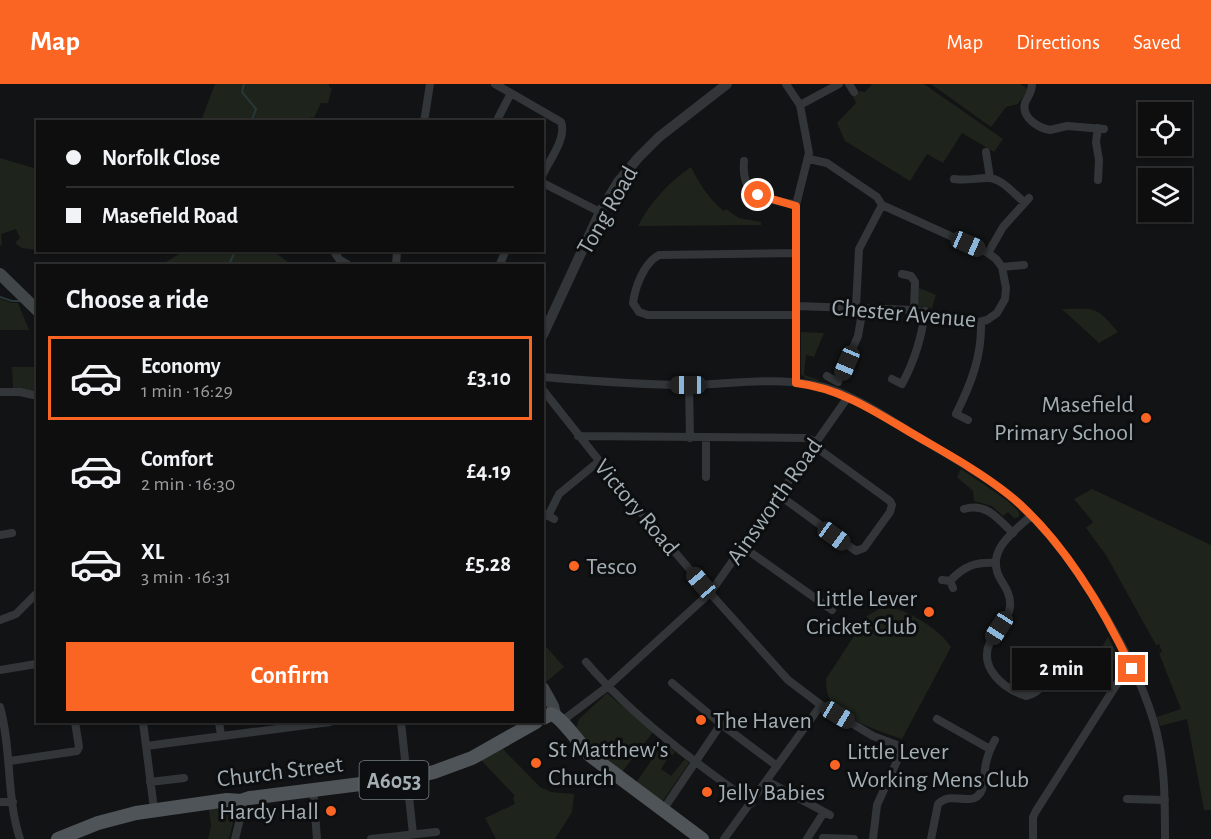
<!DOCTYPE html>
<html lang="en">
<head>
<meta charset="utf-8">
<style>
	body { margin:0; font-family:"Alegreya Sans",sans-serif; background:#1c1c1d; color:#f1f3f6; height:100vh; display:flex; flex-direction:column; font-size:22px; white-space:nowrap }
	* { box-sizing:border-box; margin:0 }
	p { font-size:20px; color:#9b9c9e }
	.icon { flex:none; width:33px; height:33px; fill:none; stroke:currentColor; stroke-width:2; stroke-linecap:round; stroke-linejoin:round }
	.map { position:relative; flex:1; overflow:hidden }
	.drawer { position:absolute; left:36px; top:180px; width:508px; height:459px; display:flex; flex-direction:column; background:#0e0e0f; border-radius:0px; box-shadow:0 2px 4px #0004,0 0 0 2px #2e2e2f }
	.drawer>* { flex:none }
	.guide { position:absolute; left:36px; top:36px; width:508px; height:132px; border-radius:0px; box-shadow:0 2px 4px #0004,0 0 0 2px #2e2e2f; display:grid; align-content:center; height:132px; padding:0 30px; background:#0e0e0f }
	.tools { position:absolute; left:1138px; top:18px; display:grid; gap:12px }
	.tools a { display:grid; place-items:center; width:54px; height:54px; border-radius:0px; background:#0e0e0f; box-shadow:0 2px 4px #0004,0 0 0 2px #2e2e2f; font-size:30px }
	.end { position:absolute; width:27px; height:27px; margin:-14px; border:8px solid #fb6523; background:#fff; box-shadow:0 0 0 3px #fff }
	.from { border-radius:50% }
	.bubble { position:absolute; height:42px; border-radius:0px; background:#0e0e0f; box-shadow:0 2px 4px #0004,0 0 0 2px #2e2e2f; font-size:20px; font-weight:600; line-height:42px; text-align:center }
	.car { position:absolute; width:18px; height:36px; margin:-18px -9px; border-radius:8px; box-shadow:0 0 4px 2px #0007; background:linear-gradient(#222 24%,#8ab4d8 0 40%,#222 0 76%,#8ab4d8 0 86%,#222 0) }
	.guide b { display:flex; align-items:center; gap:21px; height:57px; font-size:22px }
	.guide b+b { border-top:2px solid #2e2e2f }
	.guide i { width:15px; height:15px; background:#f1f3f6 }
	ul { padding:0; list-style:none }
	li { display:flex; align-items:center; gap:18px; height:84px; margin:0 12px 9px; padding:0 18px; border:3px solid transparent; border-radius:0px }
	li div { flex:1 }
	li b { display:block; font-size:22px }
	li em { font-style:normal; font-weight:600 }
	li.active { border-color:#fb6523 }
	li>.icon { width:54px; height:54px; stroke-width:1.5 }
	h2 { padding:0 30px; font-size:27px; line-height:72px }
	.cta { display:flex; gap:12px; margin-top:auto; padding:12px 30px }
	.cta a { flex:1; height:69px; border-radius:0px; background:#fb6523; color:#fff; font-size:24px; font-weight:600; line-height:69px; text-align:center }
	header { display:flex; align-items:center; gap:36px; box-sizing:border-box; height:84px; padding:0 30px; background:#fb6523; color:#fff }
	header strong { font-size:28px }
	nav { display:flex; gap:33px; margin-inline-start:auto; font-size:21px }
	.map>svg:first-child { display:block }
</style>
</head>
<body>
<header>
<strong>Map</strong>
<nav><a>Map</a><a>Directions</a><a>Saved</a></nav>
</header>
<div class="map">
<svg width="1211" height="755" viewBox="0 0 1211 755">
	<rect width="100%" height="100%" fill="#121314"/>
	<path fill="#1e241c" d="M215,0H329V3L332,4L328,19H321L314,34L311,33L310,37H201Z
		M872,0H924L1003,55L994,68L962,49L943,79L927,70L910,97L845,57L837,39L856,19L853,12L860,7L865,8Z
		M931,0H1020L1028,5L1018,20L1006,23L991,43Z
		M0,74L37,85V166L22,164L15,159L20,154L16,145L1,150L2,160L0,162Z
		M691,83C700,101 709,115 724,127L726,125L739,134L761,138V141L638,142C651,117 668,99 691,83Z
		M186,166L273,167L292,181H161Z
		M917,203L936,211L932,224L917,222Z
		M0,215L12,219H18L29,246H0Z
		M1062,225C1096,225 1095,221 1118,248L1099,259Z
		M801,248L824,249L814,273L806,271L804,291L819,296L818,297L805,294L801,290Z
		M12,283H37V307L13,304Z
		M961,385L1008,417L1019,428V433L1014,434L1008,428L1003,432L992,422L974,417L973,407L957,393Z
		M1092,405L1211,461V726H1204L1187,635L1160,642L1157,633L1181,625L1159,569L1162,568L1159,560L1156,561L1106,471L1086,444L1093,438L1074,415Z
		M893,524C911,528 941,547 951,563L902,655C884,649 841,634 831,618C827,611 826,603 826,595L867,532L879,525Z
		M1108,553L1118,572L1119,579L1099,568Z
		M543,559L564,583L546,598L543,594Z
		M607,609L653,648L622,688L595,667L576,644L579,635Z
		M664,658L675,668L673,671L671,670L661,685L671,692L685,675L689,679L662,718L636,699Z
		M501,663L540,703L551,708L574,710L572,728L555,755H496L485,734L515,720L513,714L515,712L480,675Z
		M227,723L232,725L234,735L229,755H208L211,742L209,724Z"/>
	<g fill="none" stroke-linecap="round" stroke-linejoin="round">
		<path stroke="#283738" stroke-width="2" d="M244,0L242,8L256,25L251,38
			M228,182L236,166
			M0,213L12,217H20"/>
		<path stroke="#333639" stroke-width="8" d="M495,0L561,38C567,54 550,75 543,90
			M786,0L800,21L809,69L796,121V299
			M849,0L854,8
			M1032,0C1032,9 1028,11 1025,19C1021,34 1039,44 1050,46L1067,42L1104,45
			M800,21L839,0
			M424,38L430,0
			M496,38L511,9
			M986,68L990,94
			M744,77C741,116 764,113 796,121
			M954,95C967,97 976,94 988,94C1002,94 1014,110 1024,118
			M1098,96L1099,76L1096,58L1098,44
			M543,99L600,128
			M333,166L339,175L350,182
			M796,169L659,171C644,179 635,203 633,219L639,228L648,231H796
			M988,169L1003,143L1029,114
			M396,182L397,166
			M499,182L506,166
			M1002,183L1024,181
			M902,190L911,192L915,198L914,226
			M796,222L914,226L975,239L987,236L997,229L1005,215L1006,204L1002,183L996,175L988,169L882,121L877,113L827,79L809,75
			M856,223L859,165L882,121
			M827,292L838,298L858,252L863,224
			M543,293C591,297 640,301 688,301C730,300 774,293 815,301C853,309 887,334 920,354C950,372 981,389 1008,410C1067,457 1132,566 1154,638C1165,676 1165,715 1165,755
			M892,295L902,300C914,278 922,252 925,227
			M689,301L690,354
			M543,306L631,417L710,509L788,596L821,621L873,652L897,661L902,666L877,721L873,755
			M0,308H20L38,312
			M968,336L956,330C971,300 982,272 981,238
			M578,352L807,354L816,358
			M706,354V393
			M779,411L856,467L864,464L890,428L892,421L890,417L813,361
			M964,425C986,418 998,435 1013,449
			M543,429L554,435
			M548,432L559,410L598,378
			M1031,432C1013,448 984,468 1001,496C1006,504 1011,512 1010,522C1009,536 997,546 990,558C978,584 1004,605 1026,612C1047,608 1050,583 1060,568
			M0,451L12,449
			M743,463L832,526
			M942,496L950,497L953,504
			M950,497C964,482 975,478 995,479
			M0,536L16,530L38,508
			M586,578C633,633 693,677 752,719
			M0,586L36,580
			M672,599L721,640L777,682
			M0,623C12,666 6,713 20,755
			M937,635L990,665
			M562,637L607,603L710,509L848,313
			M143,638L154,725
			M219,638L221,652
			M401,638L413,750
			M146,662L330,638
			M10,677L77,667L79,663L75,638
			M767,697L830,731
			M150,698L184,694
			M313,705L317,755
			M1127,715L1165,716
			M0,718H13
			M663,726L721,640
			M823,754L854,755
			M235,755L241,731V717
			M371,755L436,748
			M724,755L821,621
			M807,755L824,728
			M931,755L938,720C949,710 957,716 970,715C987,714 983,690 986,679C988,670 991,663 995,656
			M1033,755V733L1036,727L1120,595L1132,585"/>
		<path stroke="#333639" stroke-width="10" d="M543,251L600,128L618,98L638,74L659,53L727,0"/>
		<path stroke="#414649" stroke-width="12" d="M0,190L38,227
			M543,604L553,622L555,630"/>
		<path stroke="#4f5458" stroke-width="14" d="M543,634L551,630C561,632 582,663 591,672L702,755
			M58,755L98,739L136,729L227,716L241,717L250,714L408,694L434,688L472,674L536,638"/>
	</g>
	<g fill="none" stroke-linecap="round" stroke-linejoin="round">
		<path stroke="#fb6523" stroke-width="8" d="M758,111L796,122V299C839,304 873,326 908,347C942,367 978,386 1009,411C1062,454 1103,524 1132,585"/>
	</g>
	<g fill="#fb6523" stroke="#0d0e0f" stroke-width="2">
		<circle cx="1146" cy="334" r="6"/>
		<circle cx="574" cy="482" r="6"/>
		<circle cx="929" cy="528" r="6"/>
		<circle cx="701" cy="636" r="6"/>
		<circle cx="536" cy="679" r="6"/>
		<circle cx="835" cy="681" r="6"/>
		<circle cx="707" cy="708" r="6"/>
		<circle cx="331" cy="727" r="6"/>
	</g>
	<g text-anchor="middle" stroke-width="6" stroke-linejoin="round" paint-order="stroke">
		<rect fill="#0d0e0f" stroke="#767f83" stroke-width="1.5" x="359.5" y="677" width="69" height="38" rx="4.5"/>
		<g font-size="22" font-weight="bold" fill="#a3afb5">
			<text x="394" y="704">A6053</text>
		</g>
		<g font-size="24" fill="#a3afb5" stroke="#0d0e0f">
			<text transform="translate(607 126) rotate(-60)" y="8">Tong Road</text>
			<text transform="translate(904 229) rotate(5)" y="8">Chester Avenue</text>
			<text transform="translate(774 417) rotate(-55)" y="8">Ainsworth Road</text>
			<text transform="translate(637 423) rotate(50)" y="8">Victory Road</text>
			<text transform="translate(280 687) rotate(-7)" y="8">Church Street</text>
		</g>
		<g font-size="24" fill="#a3afb5" stroke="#0d0e0f" text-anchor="start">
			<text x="1134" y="328" text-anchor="end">Masefield<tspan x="1134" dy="28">Primary School</tspan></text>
			<text x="586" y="490">Tesco</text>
			<text x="917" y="522" text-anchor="end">Little Lever<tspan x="917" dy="28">Cricket Club</tspan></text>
			<text x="713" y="644">The Haven</text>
			<text x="548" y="673">St Matthew's<tspan x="548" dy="28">Church</tspan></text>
			<text x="847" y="675">Little Lever<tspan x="847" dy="28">Working Mens Club</tspan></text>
			<text x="719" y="716">Jelly Babies</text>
			<text x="319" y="735" text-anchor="end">Hardy Hall</text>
		</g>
	</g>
</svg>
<div class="tools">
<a><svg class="icon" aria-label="locate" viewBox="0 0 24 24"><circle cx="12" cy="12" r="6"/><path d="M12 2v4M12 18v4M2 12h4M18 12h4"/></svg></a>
<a><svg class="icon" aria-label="layers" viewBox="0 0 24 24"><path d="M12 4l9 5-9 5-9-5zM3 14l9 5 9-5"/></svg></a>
</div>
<i class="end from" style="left:758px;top:111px"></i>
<i class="end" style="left:1132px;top:585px"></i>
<div class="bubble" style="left:1012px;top:564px;width:99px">2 min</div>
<i class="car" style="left:968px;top:160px;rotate:114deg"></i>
<i class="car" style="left:847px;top:279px;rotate:203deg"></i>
<i class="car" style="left:688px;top:301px;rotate:270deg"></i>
<i class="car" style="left:834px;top:452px;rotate:126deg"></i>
<i class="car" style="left:701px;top:499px;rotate:320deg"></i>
<i class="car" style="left:999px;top:544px;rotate:213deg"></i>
<i class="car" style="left:838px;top:631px;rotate:121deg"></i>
<div class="guide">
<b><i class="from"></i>Norfolk Close</b>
<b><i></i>Masefield Road</b>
</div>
<section class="drawer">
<h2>Choose a ride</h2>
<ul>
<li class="active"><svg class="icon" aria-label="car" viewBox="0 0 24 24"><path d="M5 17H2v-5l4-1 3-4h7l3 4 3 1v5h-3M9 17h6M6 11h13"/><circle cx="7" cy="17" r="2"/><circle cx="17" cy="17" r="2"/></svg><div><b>Economy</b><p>1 min · 16:29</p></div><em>£3.10</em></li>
<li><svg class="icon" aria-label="car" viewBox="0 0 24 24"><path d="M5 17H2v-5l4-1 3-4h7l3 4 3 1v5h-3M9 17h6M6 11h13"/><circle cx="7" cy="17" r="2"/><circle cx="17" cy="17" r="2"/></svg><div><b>Comfort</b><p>2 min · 16:30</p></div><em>£4.19</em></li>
<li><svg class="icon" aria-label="car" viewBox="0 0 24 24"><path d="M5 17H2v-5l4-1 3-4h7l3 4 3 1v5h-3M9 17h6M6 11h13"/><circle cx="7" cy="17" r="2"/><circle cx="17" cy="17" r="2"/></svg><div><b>XL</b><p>3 min · 16:31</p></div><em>£5.28</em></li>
</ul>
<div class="cta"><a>Confirm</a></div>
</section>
</div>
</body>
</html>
